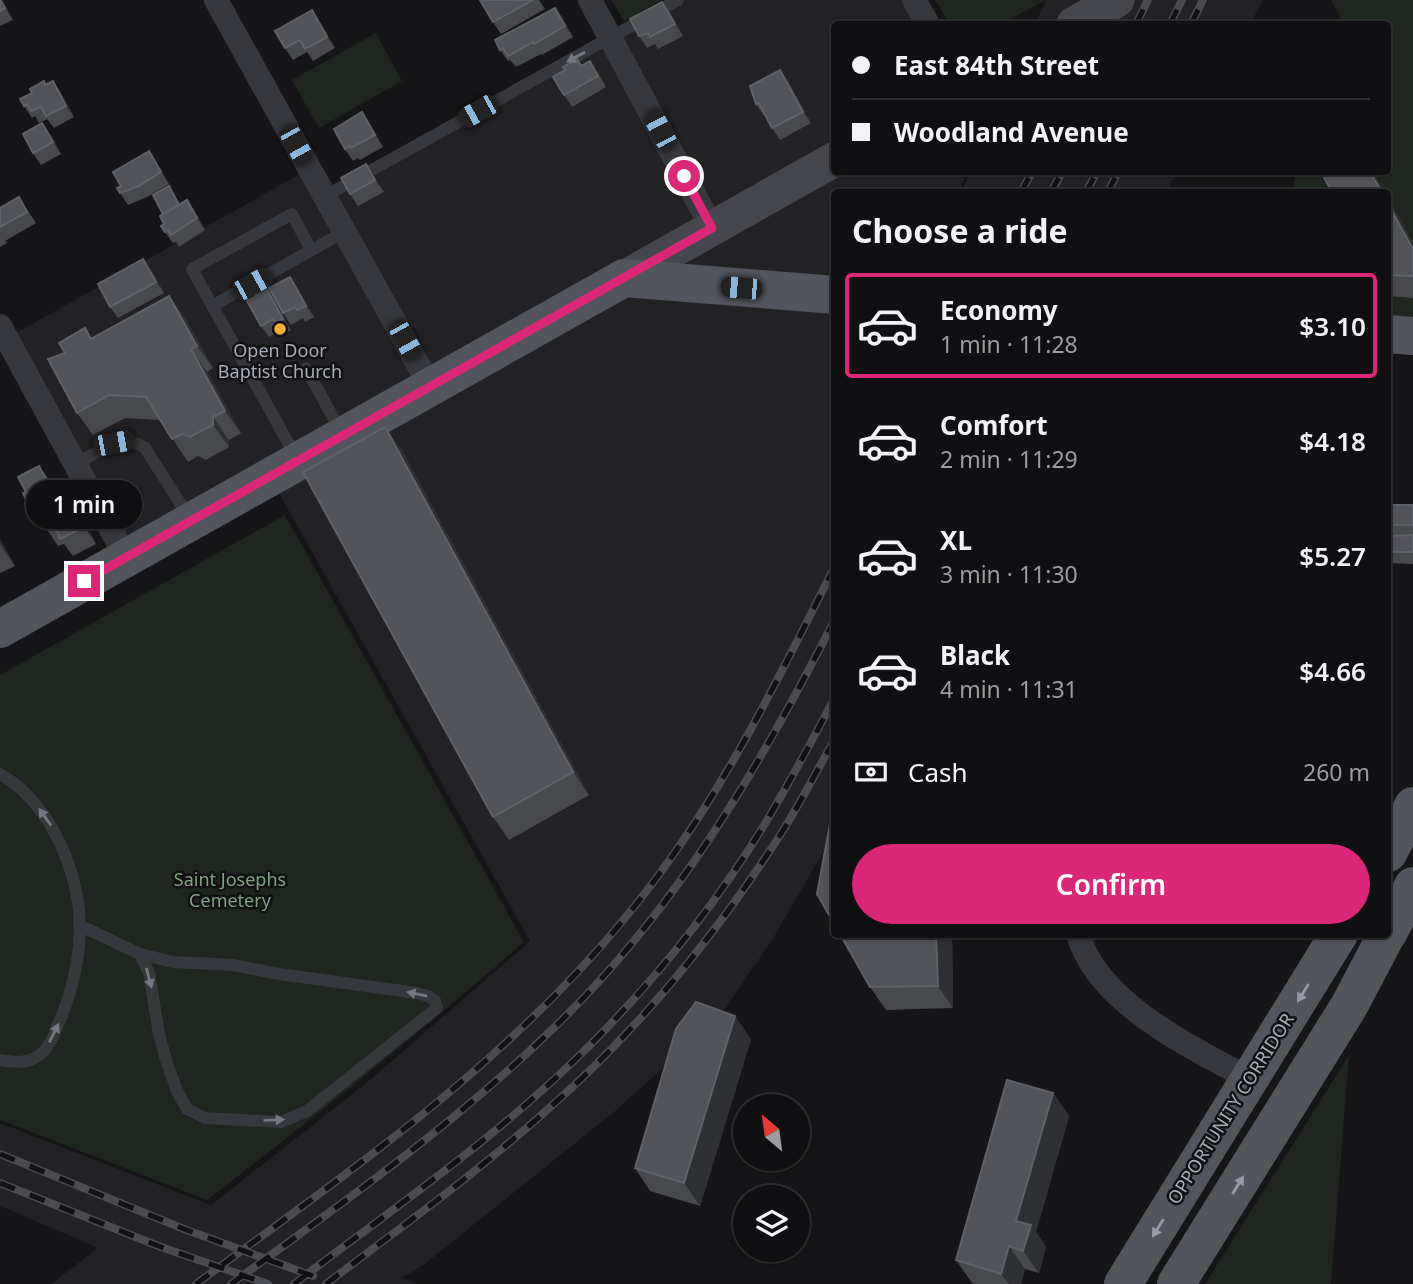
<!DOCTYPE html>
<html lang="en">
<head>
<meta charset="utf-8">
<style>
	body { margin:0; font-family:"Noto Sans",sans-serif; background:#19191b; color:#f1f3f6; height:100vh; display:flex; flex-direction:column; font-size:26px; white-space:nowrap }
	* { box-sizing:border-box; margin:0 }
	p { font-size:23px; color:#9c9d9f }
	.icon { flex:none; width:38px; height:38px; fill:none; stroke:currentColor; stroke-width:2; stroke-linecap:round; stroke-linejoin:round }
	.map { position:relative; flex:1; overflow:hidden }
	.sheet { position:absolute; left:831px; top:189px; width:560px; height:749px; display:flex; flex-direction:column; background:#101012; border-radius:7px; box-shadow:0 2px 5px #0004,0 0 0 2px #303032 }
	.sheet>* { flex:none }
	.banner { position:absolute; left:831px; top:21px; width:560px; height:154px; border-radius:7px; box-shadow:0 2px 5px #0004,0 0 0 2px #303032; display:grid; align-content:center; height:154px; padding:0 21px; background:#101012 }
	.needle { width:46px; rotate:331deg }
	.fabs { position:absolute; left:733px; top:1094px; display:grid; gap:14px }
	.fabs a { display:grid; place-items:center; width:77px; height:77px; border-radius:50%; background:#101012; box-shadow:0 2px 5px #0004,0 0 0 2px #303032; font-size:35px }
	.end { position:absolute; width:32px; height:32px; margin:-16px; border:9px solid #db2777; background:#fff; box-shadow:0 0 0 4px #fff }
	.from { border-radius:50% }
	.bubble { position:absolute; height:49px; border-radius:24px; background:#101012; box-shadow:0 2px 5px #0004,0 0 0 2px #303032; font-size:23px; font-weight:600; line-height:49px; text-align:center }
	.car { position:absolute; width:21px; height:42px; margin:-21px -10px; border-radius:9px; box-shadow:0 0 5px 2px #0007; background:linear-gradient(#222 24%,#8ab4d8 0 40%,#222 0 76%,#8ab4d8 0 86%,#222 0) }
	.banner b { display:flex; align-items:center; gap:24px; height:66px; font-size:26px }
	.banner b+b { border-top:2px solid #303032 }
	.banner i { width:18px; height:18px; background:#f1f3f6 }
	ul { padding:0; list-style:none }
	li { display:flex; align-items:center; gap:21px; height:105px; margin:0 14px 10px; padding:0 7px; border:4px solid transparent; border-radius:7px }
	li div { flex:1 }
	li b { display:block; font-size:26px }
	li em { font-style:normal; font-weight:600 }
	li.active { border-color:#db2777 }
	li>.icon { width:63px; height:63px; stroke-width:1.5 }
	h2 { padding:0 21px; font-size:32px; line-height:84px }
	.pay { display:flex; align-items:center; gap:18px; height:77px; padding:0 21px; font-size:26px }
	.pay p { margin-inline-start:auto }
	.action { display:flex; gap:14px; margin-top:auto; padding:14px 21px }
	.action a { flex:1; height:80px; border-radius:42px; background:#db2777; color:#fff; font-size:28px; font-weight:600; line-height:80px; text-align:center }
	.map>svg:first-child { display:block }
</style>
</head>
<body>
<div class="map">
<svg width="1413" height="1284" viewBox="0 0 1413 1284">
	<rect width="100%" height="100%" fill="#161618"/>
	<path fill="#222225" d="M678,0H914L928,24H835V172H968L958,192H835V832L772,940L718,1019L615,1111L425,1264L402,1278L417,1284H51L98,1248L0,1206V1123L211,1205L370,1080L530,941L270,477L126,557L7,338L309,169L324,196Z
		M1046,0H1263L1250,24H1035Z
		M970,172H1177L1166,192H961Z"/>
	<path fill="#1e261f" d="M611,0H661L624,21Z
		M935,0H1046L1001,24H950Z
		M1331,0H1413V336L1388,334V192H1293L1296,172H1388V24H1344Z
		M376,33L402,81L319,128L292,80Z
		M285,515L524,942C421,1032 315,1117 207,1200L0,1120V675Z
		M1349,1055L1331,1284H1205Z"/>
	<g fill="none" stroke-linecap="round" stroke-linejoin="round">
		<path stroke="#37383d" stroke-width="12" d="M325,196L678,0
			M212,306L344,232
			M306,368L341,432
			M296,457L192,269L292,214L311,250
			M76,465C97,452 121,431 145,448L189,517
			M0,774C45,800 70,853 78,902C84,944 74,989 57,1027C54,1035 50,1045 44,1051C32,1064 16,1063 0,1060
			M79,925L140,954L149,973L159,1034L166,1060L177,1091L187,1109L205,1118L281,1122L307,1111L437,1008L435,1001L428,996L417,993L279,974L233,965L173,962L140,954"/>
		<path stroke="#37383d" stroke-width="24" d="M216,0L430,386
			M590,0L712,228
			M914,0L928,24
			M0,326L126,557
			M1078,934C1097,1003 1191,1047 1250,1079"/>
		<path stroke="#45474d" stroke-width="35" d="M624,278L835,159"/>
		<path stroke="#53555c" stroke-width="38" d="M1388,334L1413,336
			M0,629L624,278L835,295
			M1388,853L1413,806
			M1388,933L1413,886
			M1123,1284L1339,934
			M1176,1284L1349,1006L1387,934"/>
		<defs>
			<path id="rail" d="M1105,24L1117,0
				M1136,24L1148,0
				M1170,24L1182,0
				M1191,24L1203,0
				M1021,192L1032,172
				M1051,192L1062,172
				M1086,192L1097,172
				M1108,192L1118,172
				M0,1154L184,1229L313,1276
				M0,1183L161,1247L268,1284
				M196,1284C364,1161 535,1044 660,873C730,779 782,671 835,566
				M231,1284C366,1186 515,1082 623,954C709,853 775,737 835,619
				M294,1284C395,1207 502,1134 591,1044C656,979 715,905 763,827C788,785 812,741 835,697
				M326,1284C401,1227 477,1173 547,1110C634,1034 708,945 771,849C795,814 814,775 835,739"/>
		</defs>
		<use href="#rail" stroke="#4a4c52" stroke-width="8"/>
		<use href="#rail" stroke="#111113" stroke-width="5" stroke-dasharray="16" stroke-linecap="butt"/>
		<path stroke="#45474d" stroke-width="35" d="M1074,24L1117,0"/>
	</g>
	<path fill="#47494d" d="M0,0H2L13,20L0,26Z
		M480,0H539L545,9L501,34L493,22Z
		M662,2L670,13L683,36L658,49L655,44L647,48L639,36Z
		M555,8L563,19L573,37L542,55L541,54L516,67L510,60L508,61L500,50Z
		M320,22L335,48L313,61L307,52L293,60L285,48Z
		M581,66L598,73L606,87L572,107L564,95Z
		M53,81L61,93L74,117L54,128L47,119L39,123L35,116L32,118L24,106L46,84Z
		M788,81L811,123L780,140L772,128L765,115L764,116L756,104Z
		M370,124L383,147L360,160L358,158L353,161L345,149Z
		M51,135L61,154L41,165L33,153Z
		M157,163L169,184L147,197L128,205L120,193Z
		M366,164L384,192L358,206L350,194Z
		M169,186L180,204L195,212L205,230L179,247L176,242L173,243L165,232L163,214Z
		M19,197L36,223L5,241L7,243L0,247V208Z
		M1388,198L1413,243V298L1388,296Z
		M143,259L152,271L164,293L118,318L110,307Z
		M265,286L273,298L291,330L283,335L280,331L269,337L261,326L256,296Z
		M298,289L314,317L305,322L303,318L291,325L283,313Z
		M185,318L213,368L207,372L241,433L229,440V447L206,460L198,456L188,462L160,420L125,418L93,435L77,413L92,338Z
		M401,449L589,795L509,840L493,817Z
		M39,466L61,496L68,509L73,506L85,523L96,544L73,556L64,544L58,546L46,528L44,529L32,512L26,492Z
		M1388,505H1413V564L1391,563L1388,558Z
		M0,539L15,566L0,573Z
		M840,934H952L953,1008L886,1010L870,987Z
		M751,1039L700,1206L650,1191L635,1168Z
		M1053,1093L1069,1116L1036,1232L1046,1247L1039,1273L1025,1269L1021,1284H975L972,1283L956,1260Z"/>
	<path fill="#2f3033" d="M0,0H2L13,20L5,8Z
		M662,2L670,13L683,36L675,24Z
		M555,8L563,19L573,37L565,26Z
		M312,10L320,22L335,48L327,37Z
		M780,70L788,81L811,123L803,112Z
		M53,81L61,93L74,117L66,106Z
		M362,112L370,124L383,147L375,135Z
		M42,123L51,135L61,154L53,142Z
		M149,151L157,163L169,184L161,172Z
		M366,164L374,175L384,192L375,180Z
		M1370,172H1373L1385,192H1382Z
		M1388,198L1413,243V249L1388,204Z
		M187,200L195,212L205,230L197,218Z
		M143,259L152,271L164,293L156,282Z
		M290,277L298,289L314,317L306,306Z
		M265,286L273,298L291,330L283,319Z
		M169,296L185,318L213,368L197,346Z
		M191,349L207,372L241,433L225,411Z
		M213,417L229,440V447L213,425Z
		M385,427L401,449L589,795L573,772Z
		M49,479L61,496L73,518L61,501Z
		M73,506L85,523L96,544L84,527Z
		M0,539L15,566L3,549L0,544Z
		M936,934H952L953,1008L938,986Z
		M735,1016L751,1039L700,1206L684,1183Z
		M1053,1093L1069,1116L1036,1232L1046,1247L1039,1273L1023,1251L1016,1221Z
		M1009,1246L1025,1269L1021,1284H1009L1001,1274Z"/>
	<path fill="#525359" stroke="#5f6168" stroke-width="2" d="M0,0L5,8L0,11Z
		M480,0H533L493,22Z
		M662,2L675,24L650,37L648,33L639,36L630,19Z
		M555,8L565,26L534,44L533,42L508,56L503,48L500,50L495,40Z
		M312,10L327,37L305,49L300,40L285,48L275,31Z
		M577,59L581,66L590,61L598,76L564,95L553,77L565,70L563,67Z
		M780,70L803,112L772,128L759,103L756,104L750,86Z
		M44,81L45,85L53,81L66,106L46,116L41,107L31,111L27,104L24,106L20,99L32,93L30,89Z
		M362,112L375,135L351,148L350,146L345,149L334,129Z
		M42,123L53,142L33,153L23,134Z
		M149,151L161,172L139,186L120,193L117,188L121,186L113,172Z
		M366,164L375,180L350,194L341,178Z
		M1321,172H1370L1382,192H1332Z
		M169,186L179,205L163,214L153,195Z
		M19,197L27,212L0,227V208Z
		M187,200L197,218L171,235L168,230L165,232L161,226L164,224L160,216Z
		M1388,204L1413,249V276L1388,275Z
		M143,259L156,282L110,307L98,284Z
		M290,277L306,306L297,310L295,307L283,313L269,288Z
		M265,286L283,319L275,323L273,319L261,326L247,301L256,296L254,292Z
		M169,296L197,346L191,349L225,411L213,417V425L190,437L182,434L172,439L146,397L109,395L77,413L48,359L65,353L59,343L85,328L91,339Z
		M385,427L573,772L493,817L303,472Z
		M39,466L46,480L49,479L61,501L59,502L63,511L73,506L84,527L60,539L54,525L46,529L36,510L32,512L23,493L26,492L18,477Z
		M1388,505H1413V525H1388Z
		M1413,535V552H1388V536Z
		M830,824H835V925L817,894Z
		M840,934H936L938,986L870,987Z
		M696,1002L735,1016L684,1183L635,1168L676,1029Z
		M1007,1080L1053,1093L1016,1221L1031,1225L1023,1251L1009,1246L1001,1274L956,1260Z"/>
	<defs><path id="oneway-solid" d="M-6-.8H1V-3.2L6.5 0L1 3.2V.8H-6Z" transform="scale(1.75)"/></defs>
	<g fill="#757881">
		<use href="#oneway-solid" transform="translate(576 57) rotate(151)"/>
		<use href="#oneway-solid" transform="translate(45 817) rotate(-125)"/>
		<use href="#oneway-solid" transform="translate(149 978) rotate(75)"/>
		<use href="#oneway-solid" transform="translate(417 994) rotate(-168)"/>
		<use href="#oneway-solid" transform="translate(54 1033) rotate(-63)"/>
		<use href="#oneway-solid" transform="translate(274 1120) rotate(-2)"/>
	</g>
	<g fill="#979ba6">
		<use href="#oneway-solid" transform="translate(1303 993) rotate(122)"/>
		<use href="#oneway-solid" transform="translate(1238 1185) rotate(-58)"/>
		<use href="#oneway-solid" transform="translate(1158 1228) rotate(122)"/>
	</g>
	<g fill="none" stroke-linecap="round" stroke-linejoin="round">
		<path stroke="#db2777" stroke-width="9" d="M84,581L712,228L684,176"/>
	</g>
	<circle fill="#f2b134" stroke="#111113" stroke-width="2.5" cx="280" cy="329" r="7"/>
	<g text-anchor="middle" stroke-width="5" stroke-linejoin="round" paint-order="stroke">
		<g font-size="18" fill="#a8adb8" stroke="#111113">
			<text x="280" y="357">Open Door<tspan x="280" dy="21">Baptist Church</tspan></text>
		</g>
		<g font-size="18" fill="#7fa381" stroke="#111113">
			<text x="230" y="886">Saint Josephs<tspan x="230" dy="21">Cemetery</tspan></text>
		</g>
		<g font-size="18" fill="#a8adb8" stroke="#111113">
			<text transform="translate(1231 1109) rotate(-58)" y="6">OPPORTUNITY CORRIDOR</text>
		</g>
	</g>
</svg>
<div class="fabs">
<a><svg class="needle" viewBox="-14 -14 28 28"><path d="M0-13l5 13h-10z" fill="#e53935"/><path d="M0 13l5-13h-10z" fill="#9c9d9f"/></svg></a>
<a><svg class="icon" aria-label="layers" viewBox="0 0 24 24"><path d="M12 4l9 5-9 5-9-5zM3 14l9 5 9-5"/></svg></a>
</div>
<i class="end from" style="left:684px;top:176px"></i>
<i class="end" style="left:84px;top:581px"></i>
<div class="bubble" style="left:26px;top:480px;width:116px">1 min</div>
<i class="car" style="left:478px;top:111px;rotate:241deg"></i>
<i class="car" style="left:660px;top:130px;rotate:332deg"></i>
<i class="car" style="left:296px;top:145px;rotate:151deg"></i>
<i class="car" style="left:252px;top:284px;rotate:61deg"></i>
<i class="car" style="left:741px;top:288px;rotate:275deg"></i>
<i class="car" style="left:405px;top:340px;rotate:151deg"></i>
<i class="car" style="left:114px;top:443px;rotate:79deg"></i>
<div class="banner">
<b><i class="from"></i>East 84th Street</b>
<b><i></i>Woodland Avenue</b>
</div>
<section class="sheet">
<h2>Choose a ride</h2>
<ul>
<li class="active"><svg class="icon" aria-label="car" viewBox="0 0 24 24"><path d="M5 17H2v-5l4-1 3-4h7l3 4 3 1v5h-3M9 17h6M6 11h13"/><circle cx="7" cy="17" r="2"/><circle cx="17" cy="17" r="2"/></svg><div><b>Economy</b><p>1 min · 11:28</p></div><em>$3.10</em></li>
<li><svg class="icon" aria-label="car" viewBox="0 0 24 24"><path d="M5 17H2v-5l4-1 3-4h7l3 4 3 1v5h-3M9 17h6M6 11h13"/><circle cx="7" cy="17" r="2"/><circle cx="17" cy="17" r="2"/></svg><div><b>Comfort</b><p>2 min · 11:29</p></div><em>$4.18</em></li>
<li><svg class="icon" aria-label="car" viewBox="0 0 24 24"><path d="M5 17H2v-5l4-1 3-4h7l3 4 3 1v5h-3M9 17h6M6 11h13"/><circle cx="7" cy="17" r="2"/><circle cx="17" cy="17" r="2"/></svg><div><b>XL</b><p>3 min · 11:30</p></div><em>$5.27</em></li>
<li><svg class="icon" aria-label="car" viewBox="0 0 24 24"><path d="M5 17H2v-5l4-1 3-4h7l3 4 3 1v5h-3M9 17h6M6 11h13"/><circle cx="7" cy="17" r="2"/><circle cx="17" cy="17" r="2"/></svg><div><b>Black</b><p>4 min · 11:31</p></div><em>$4.66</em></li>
</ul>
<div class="pay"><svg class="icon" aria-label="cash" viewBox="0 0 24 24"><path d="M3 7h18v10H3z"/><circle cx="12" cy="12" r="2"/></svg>Cash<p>260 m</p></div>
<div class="action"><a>Confirm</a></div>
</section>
</div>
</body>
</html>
